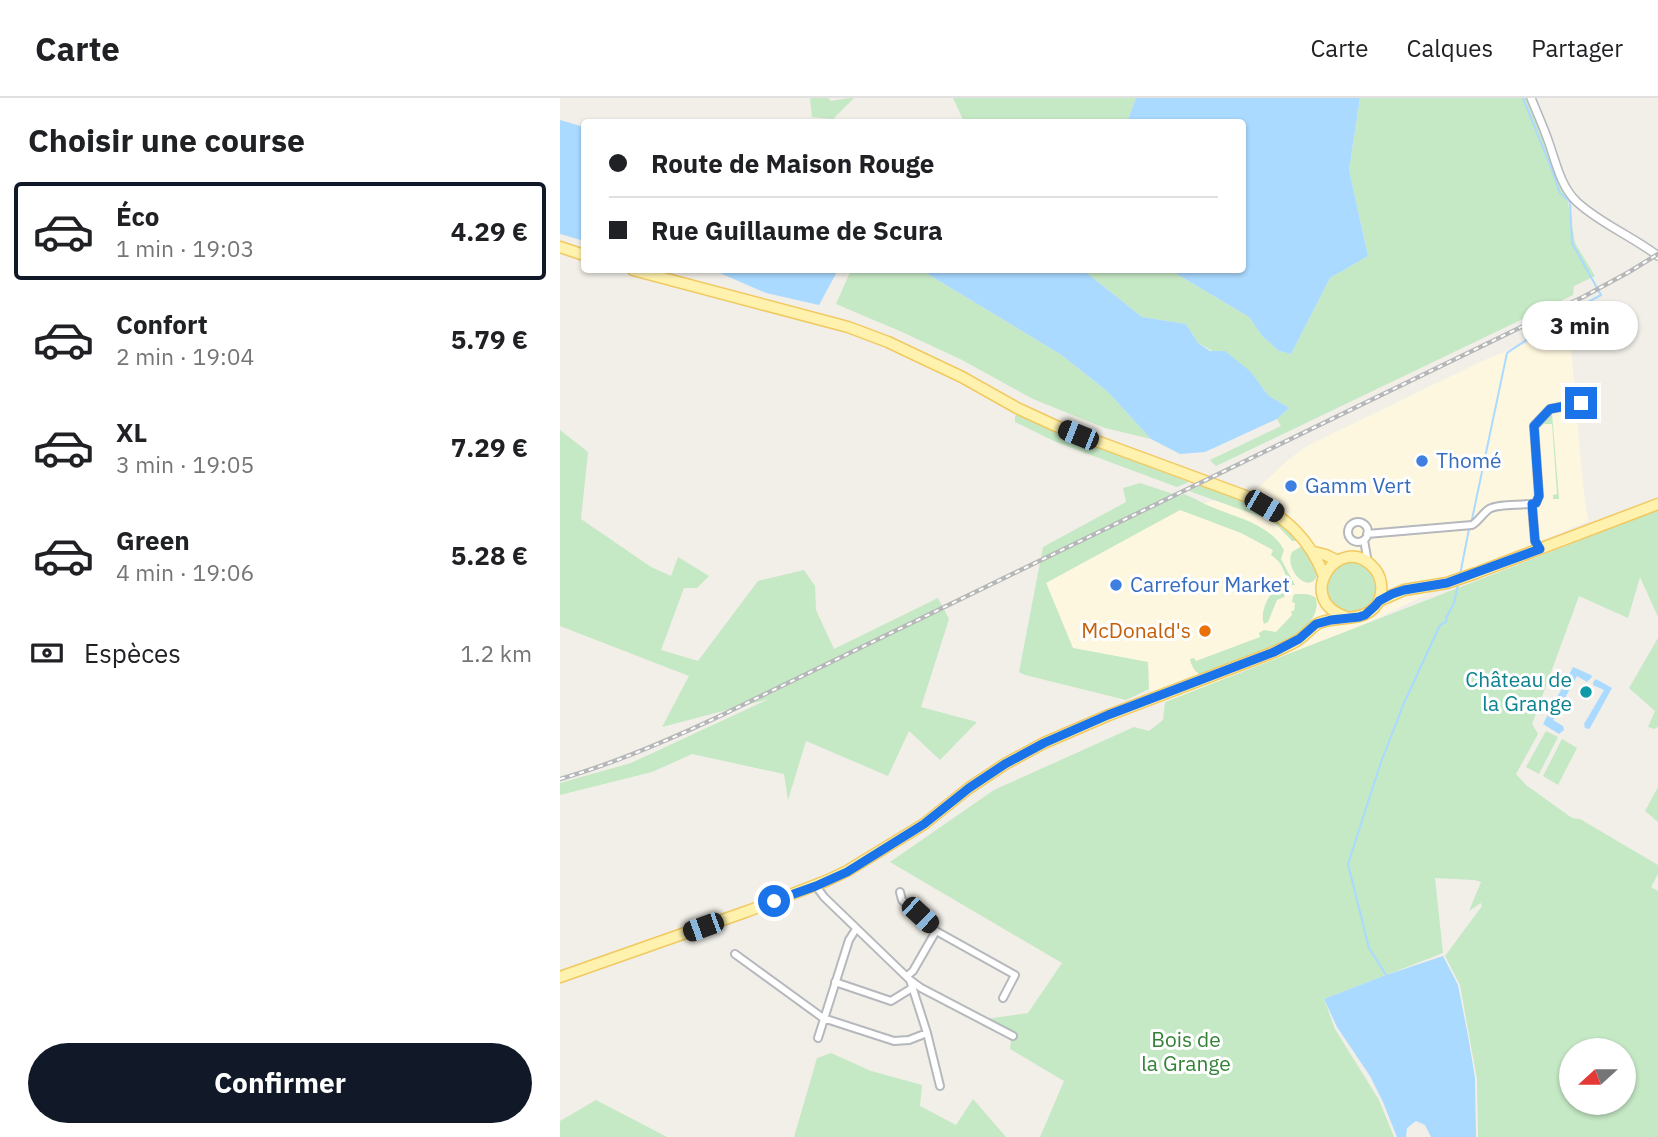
<!DOCTYPE html>
<html lang="fr">
<head>
<meta charset="utf-8">
<style>
	body { margin:0; font-family:"IBM Plex Sans",sans-serif; background:#f2f2f2; color:#202124; height:100vh; display:flex; flex-direction:column; font-size:26px; white-space:nowrap }
	* { box-sizing:border-box; margin:0 }
	p { font-size:23px; color:#757577 }
	.icon { flex:none; width:38px; height:38px; fill:none; stroke:currentColor; stroke-width:2; stroke-linecap:round; stroke-linejoin:round }
	.map { position:relative; flex:1; overflow:hidden }
	.side { display:flex; flex-direction:column; background:#fff; width:560px }
	.side>* { flex:none }
	.guide { position:absolute; left:21px; top:21px; width:665px; height:154px; border-radius:7px; box-shadow:0 2px 5px #0004; display:grid; align-content:center; height:154px; padding:0 28px; background:#fff }
	.needle { width:46px; rotate:249deg }
	.fabs { position:absolute; left:999px; top:940px; display:grid; gap:14px }
	.fabs a { display:grid; place-items:center; width:77px; height:77px; border-radius:50%; background:#fff; box-shadow:0 2px 5px #0004; font-size:35px }
	.end { position:absolute; width:32px; height:32px; margin:-16px; border:9px solid #1a73e8; background:#fff; box-shadow:0 0 0 4px #fff }
	.from { border-radius:50% }
	.bubble { position:absolute; height:49px; border-radius:24px; background:#fff; box-shadow:0 2px 5px #0004; font-size:23px; font-weight:700; line-height:49px; text-align:center }
	.car { position:absolute; width:21px; height:42px; margin:-21px -10px; border-radius:9px; box-shadow:0 0 5px 2px #0007; background:linear-gradient(#222 24%,#8ab4d8 0 40%,#222 0 76%,#8ab4d8 0 86%,#222 0) }
	.guide b { display:flex; align-items:center; gap:24px; height:66px; font-size:26px }
	.guide b+b { border-top:2px solid #e0e0e0 }
	.guide i { width:18px; height:18px; background:#202124 }
	ul { padding:0; list-style:none }
	li { display:flex; align-items:center; gap:21px; height:98px; margin:0 14px 10px; padding:0 14px; border:4px solid transparent; border-radius:7px }
	li div { flex:1 }
	li b { display:block; font-size:26px }
	li em { font-style:normal; font-weight:700 }
	li.selected { border-color:#111827 }
	li>.icon { width:63px; height:63px; stroke-width:1.5 }
	h2 { padding:0 28px; font-size:32px; line-height:84px }
	.pay { display:flex; align-items:center; gap:18px; height:77px; padding:0 28px; font-size:26px }
	.pay p { margin-inline-start:auto }
	.action { display:flex; gap:14px; margin-top:auto; padding:14px 28px }
	.action a { flex:1; height:80px; border-radius:42px; background:#111827; color:#fff; font-size:28px; font-weight:700; line-height:80px; text-align:center }
	header { display:flex; align-items:center; gap:42px; box-sizing:border-box; height:98px; padding:0 35px; background:#fff; border-bottom:2px solid #e0e0e0 }
	header strong { font-size:33px }
	nav { display:flex; gap:38px; margin-inline-start:auto; font-size:24px }
	main { display:flex; flex:1; min-height:0 }
	.map>svg:first-child { display:block }
</style>
</head>
<body>
<header>
<strong>Carte</strong>
<nav><a>Carte</a><a>Calques</a><a>Partager</a></nav>
</header>
<main>
<section class="side">
<h2>Choisir une course</h2>
<ul>
<li class="selected"><svg class="icon" aria-label="car" viewBox="0 0 24 24"><path d="M5 17H2v-5l4-1 3-4h7l3 4 3 1v5h-3M9 17h6M6 11h13"/><circle cx="7" cy="17" r="2"/><circle cx="17" cy="17" r="2"/></svg><div><b>Éco</b><p>1 min · 19:03</p></div><em>4.29 €</em></li>
<li><svg class="icon" aria-label="car" viewBox="0 0 24 24"><path d="M5 17H2v-5l4-1 3-4h7l3 4 3 1v5h-3M9 17h6M6 11h13"/><circle cx="7" cy="17" r="2"/><circle cx="17" cy="17" r="2"/></svg><div><b>Confort</b><p>2 min · 19:04</p></div><em>5.79 €</em></li>
<li><svg class="icon" aria-label="car" viewBox="0 0 24 24"><path d="M5 17H2v-5l4-1 3-4h7l3 4 3 1v5h-3M9 17h6M6 11h13"/><circle cx="7" cy="17" r="2"/><circle cx="17" cy="17" r="2"/></svg><div><b>XL</b><p>3 min · 19:05</p></div><em>7.29 €</em></li>
<li><svg class="icon" aria-label="car" viewBox="0 0 24 24"><path d="M5 17H2v-5l4-1 3-4h7l3 4 3 1v5h-3M9 17h6M6 11h13"/><circle cx="7" cy="17" r="2"/><circle cx="17" cy="17" r="2"/></svg><div><b>Green</b><p>4 min · 19:06</p></div><em>5.28 €</em></li>
</ul>
<div class="pay"><svg class="icon" aria-label="cash" viewBox="0 0 24 24"><path d="M3 7h18v10H3z"/><circle cx="12" cy="12" r="2"/></svg>Espèces<p>1.2 km</p></div>
<div class="action"><a>Confirmer</a></div>
</section>
<div class="map">
<svg width="1098" height="1039" viewBox="0 0 1098 1039">
	<rect width="100%" height="100%" fill="#f1efe8"/>
	<path fill="#fef7e0" d="M1010,239L1023,388L1028,423L949,457L797,530L605,604L589,591L588,564L513,550L486,484L620,412L698,390L728,362L747,348L922,263L980,240Z"/>
	<path fill="#c5e8c5" fill-rule="evenodd" d="M250,0H268L271,3C279,2 285,0 294,0L273,21L252,19Z
		M393,0H576L567,24H404Z
		M800,0H968L1007,99L1015,145L1035,178L1014,188L1013,197L656,368L650,362L721,328L717,321L729,310L708,297L691,274L638,245L626,226L582,219L523,172H610L689,219L702,238L719,253L731,256L770,180L808,158L789,72Z
		M291,172H361L500,256L547,293L591,341L545,330L473,301L402,262L342,234L276,206Z
		M992,315L999,401H993V397L997,396L992,326H984L978,331L980,353H978L977,330Z
		M457,316L483,328L629,384L617,389L496,344L455,324V318Z
		M0,332L28,354L21,421L91,469L111,478L118,459L149,478L137,490H124L101,552L138,563L198,483L244,472L255,488L256,512L274,551L378,500L389,521L361,609L417,624L380,662L349,633L328,678L246,643L228,702L224,676L132,656L92,674L0,697V685L71,665L209,601L102,629L129,578L0,528Z
		M580,385L619,398L624,396C634,400 644,406 654,410C678,420 711,427 724,452L721,461L735,487H730C723,474 725,467 711,457L713,452L681,435L620,412L486,485L513,550L588,564L589,591L566,602L465,577L459,574L483,449L566,404L563,390Z
		M641,387C666,395 693,403 714,419C724,426 731,434 739,443H732L716,426L707,421L629,393Z
		M1098,412V519L1080,479L1068,520L1019,498L972,626L978,636L956,676L966,687L1012,720L1020,721L1098,767V776L1091,789L1098,793V1039H918L917,981L900,887L885,858L922,808L921,805L909,813L921,784L914,782L875,780L883,855L764,901L775,931L819,1002L834,1039H480L504,983L450,951L451,942L419,922L468,915L502,865L330,764L434,692L574,629L589,633L603,622L605,604ZM1012,952H1064V1004H1012Z
		M740,449L745,451L759,473C752,501 723,472 732,454Z
		M789,463C794,463 800,464 805,468C820,478 820,505 803,513C798,515 791,515 786,516L769,508L763,483L773,469Z
		M712,495H726L724,499L717,502L708,524L704,526C700,517 706,502 712,495Z
		M735,496C743,496 750,495 756,500C766,541 671,567 642,578C636,575 631,568 630,561L634,560L636,563L700,539L699,535L704,532L716,534L732,517L731,513H734L735,505L732,504L733,498Z
		M1098,540V629L1094,631L1088,629L1095,613L1069,590Z
		M986,633L998,639L979,676L966,669Z
		M1002,641L1017,650L998,687L983,678Z
		M1098,689V724L1085,713Z
		M271,955L311,973L362,987L360,1008L396,1027L413,1001L446,1039H234L257,960Z
		M36,1002L107,1039H0V1023Z"/>
	<path fill="#aadaff" d="M576,0H800L789,72L808,158L770,180L731,256L719,253L702,238L689,219L610,172H682V24H567Z
		M0,22L24,29V143L0,136Z
		M153,172H278L259,207L206,195Z
		M361,172H523L582,219L626,226L638,245L650,253H665L691,274L708,297L729,310L717,321L645,354L620,356L591,341L547,293L500,256Z
		M1013,569L1031,577L1032,579L1027,584L1017,578L993,622L1003,628L1004,632L999,636L983,626Z
		M1036,581L1052,590L1030,630L1028,631L1025,630L1024,626L1044,592L1033,587V584Z
		M883,858L898,887L908,938L915,980L916,1039H871L865,1027L856,1023L847,1030L846,1039H837L823,1004L810,978L777,929L764,901L826,877Z"/>
	<g fill="none" stroke-linecap="round" stroke-linejoin="round">
		<path stroke="#aadaff" stroke-width="2" d="M911,426L947,255L999,220L1041,197L1012,145L1010,104L1000,95L990,67L963,0
			M900,477L909,431
			M826,877L809,850L788,766L821,664L844,605L880,527L886,524L887,518L894,505L898,486"/>
		<defs>
			<path id="minor" d="M972,406L975,443L980,451
				M788 434a10 10 0 1 1 20 0a10 10 0 1 1-20 0Z
				M807,436L912,427C919,423 922,416 929,411C939,405 963,408 976,405L979,398L974,328L990,311L1021,305
				M804,442L808,465
				M256,788L264,799L350,882L361,890L453,938
				M340,794L342,802L376,833L353,873L347,878
				M376,833L455,877L443,900
				M175,856L263,920L334,943L349,942L367,935
				M350,882L367,935L380,988
				M275,884L331,903L352,890
				M258,940L289,842L296,831"/>
			<path id="tertiary" d="M971,0C977,15 984,30 989,45C996,65 1001,89 1017,104C1041,126 1072,138 1098,158"/>
			<path id="primary" d="M0,149L24,157
				M73,172L288,229L328,244L402,279L457,310L496,328L691,400C726,421 749,439 764,478
				M754,454L766,457L778,463
				M819,503L844,492L887,485L916,475L1098,406
				M0,879L188,813L266,783L287,773L364,726L409,690L445,666L484,645L549,617L714,554C722,550 731,547 738,542C746,537 751,529 759,525C780,516 810,527 820,500C823,489 821,477 813,469C780,433 732,501 786,519"/>
		</defs>
		<use href="#minor" stroke="#b5b8bc" stroke-width="10"/>
		<use href="#tertiary" stroke="#b5b8bc" stroke-width="10"/>
		<use href="#primary" stroke="#f2c960" stroke-width="13"/>
		<use href="#minor" stroke="#fff" stroke-width="6"/>
		<use href="#tertiary" stroke="#fff" stroke-width="7"/>
		<use href="#primary" stroke="#fff2af" stroke-width="10"/>
		<defs>
			<path id="rail" d="M0,681C56,665 109,642 162,617L1023,199L1069,174L1098,156"/>
		</defs>
		<use href="#rail" stroke="#b6b7b8" stroke-width="4.5"/>
		<use href="#rail" stroke="#fff" stroke-width="2" stroke-dasharray="5" stroke-linecap="butt"/>
	</g>
	<g fill="none" stroke-linecap="round" stroke-linejoin="round">
		<path stroke="#1a73e8" stroke-width="9" d="M214,803L256,788L287,774L364,726L409,690L445,666L484,645L548,617L714,554L739,541L756,526L771,522L799,519L805,517L815,508L819,503L832,496L844,492L887,485L980,451L975,443L972,406L976,405L979,398L974,328L990,311L1021,305"/>
	</g>
	<g fill="#3f7fe0" stroke="#fff" stroke-width="2.5">
		<circle cx="862" cy="363" r="7"/>
		<circle cx="731" cy="388" r="7"/>
		<circle cx="556" cy="487" r="7"/>
	</g>
	<circle fill="#e8710a" stroke="#fff" stroke-width="2.5" cx="645" cy="533" r="7"/>
	<circle fill="#0f9aa8" stroke="#fff" stroke-width="2.5" cx="1026" cy="594" r="7"/>
	<g text-anchor="middle" stroke-width="6" stroke-linejoin="round" paint-order="stroke">
		<g font-size="21" fill="#366cbe" stroke="#fff" text-anchor="start">
			<text x="876" y="370">Thomé</text>
			<text x="745" y="395">Gamm Vert</text>
			<text x="570" y="494">Carrefour Market</text>
		</g>
		<g font-size="21" fill="#c56008" stroke="#fff" text-anchor="end">
			<text x="631" y="540">McDonald's</text>
		</g>
		<g font-size="21" fill="#0d838f" stroke="#fff" text-anchor="end">
			<text x="1012" y="589">Château de<tspan x="1012" dy="24">la Grange</tspan></text>
		</g>
		<g font-size="21" fill="#348238" stroke="#fff">
			<text x="626" y="949">Bois de<tspan x="626" dy="24">la Grange</tspan></text>
		</g>
	</g>
</svg>
<div class="fabs">
<a><svg class="needle" viewBox="-14 -14 28 28"><path d="M0-13l5 13h-10z" fill="#e53935"/><path d="M0 13l5-13h-10z" fill="#757577"/></svg></a>
</div>
<i class="end from" style="left:214px;top:803px"></i>
<i class="end" style="left:1021px;top:305px"></i>
<div class="bubble" style="left:962px;top:203px;width:116px">3 min</div>
<i class="car" style="left:518px;top:337px;rotate:292deg"></i>
<i class="car" style="left:704px;top:408px;rotate:120deg"></i>
<i class="car" style="left:360px;top:817px;rotate:133deg"></i>
<i class="car" style="left:143px;top:829px;rotate:250deg"></i>
<div class="guide">
<b><i class="from"></i>Route de Maison Rouge</b>
<b><i></i>Rue Guillaume de Scura</b>
</div>
</div>
</main>
</body>
</html>
